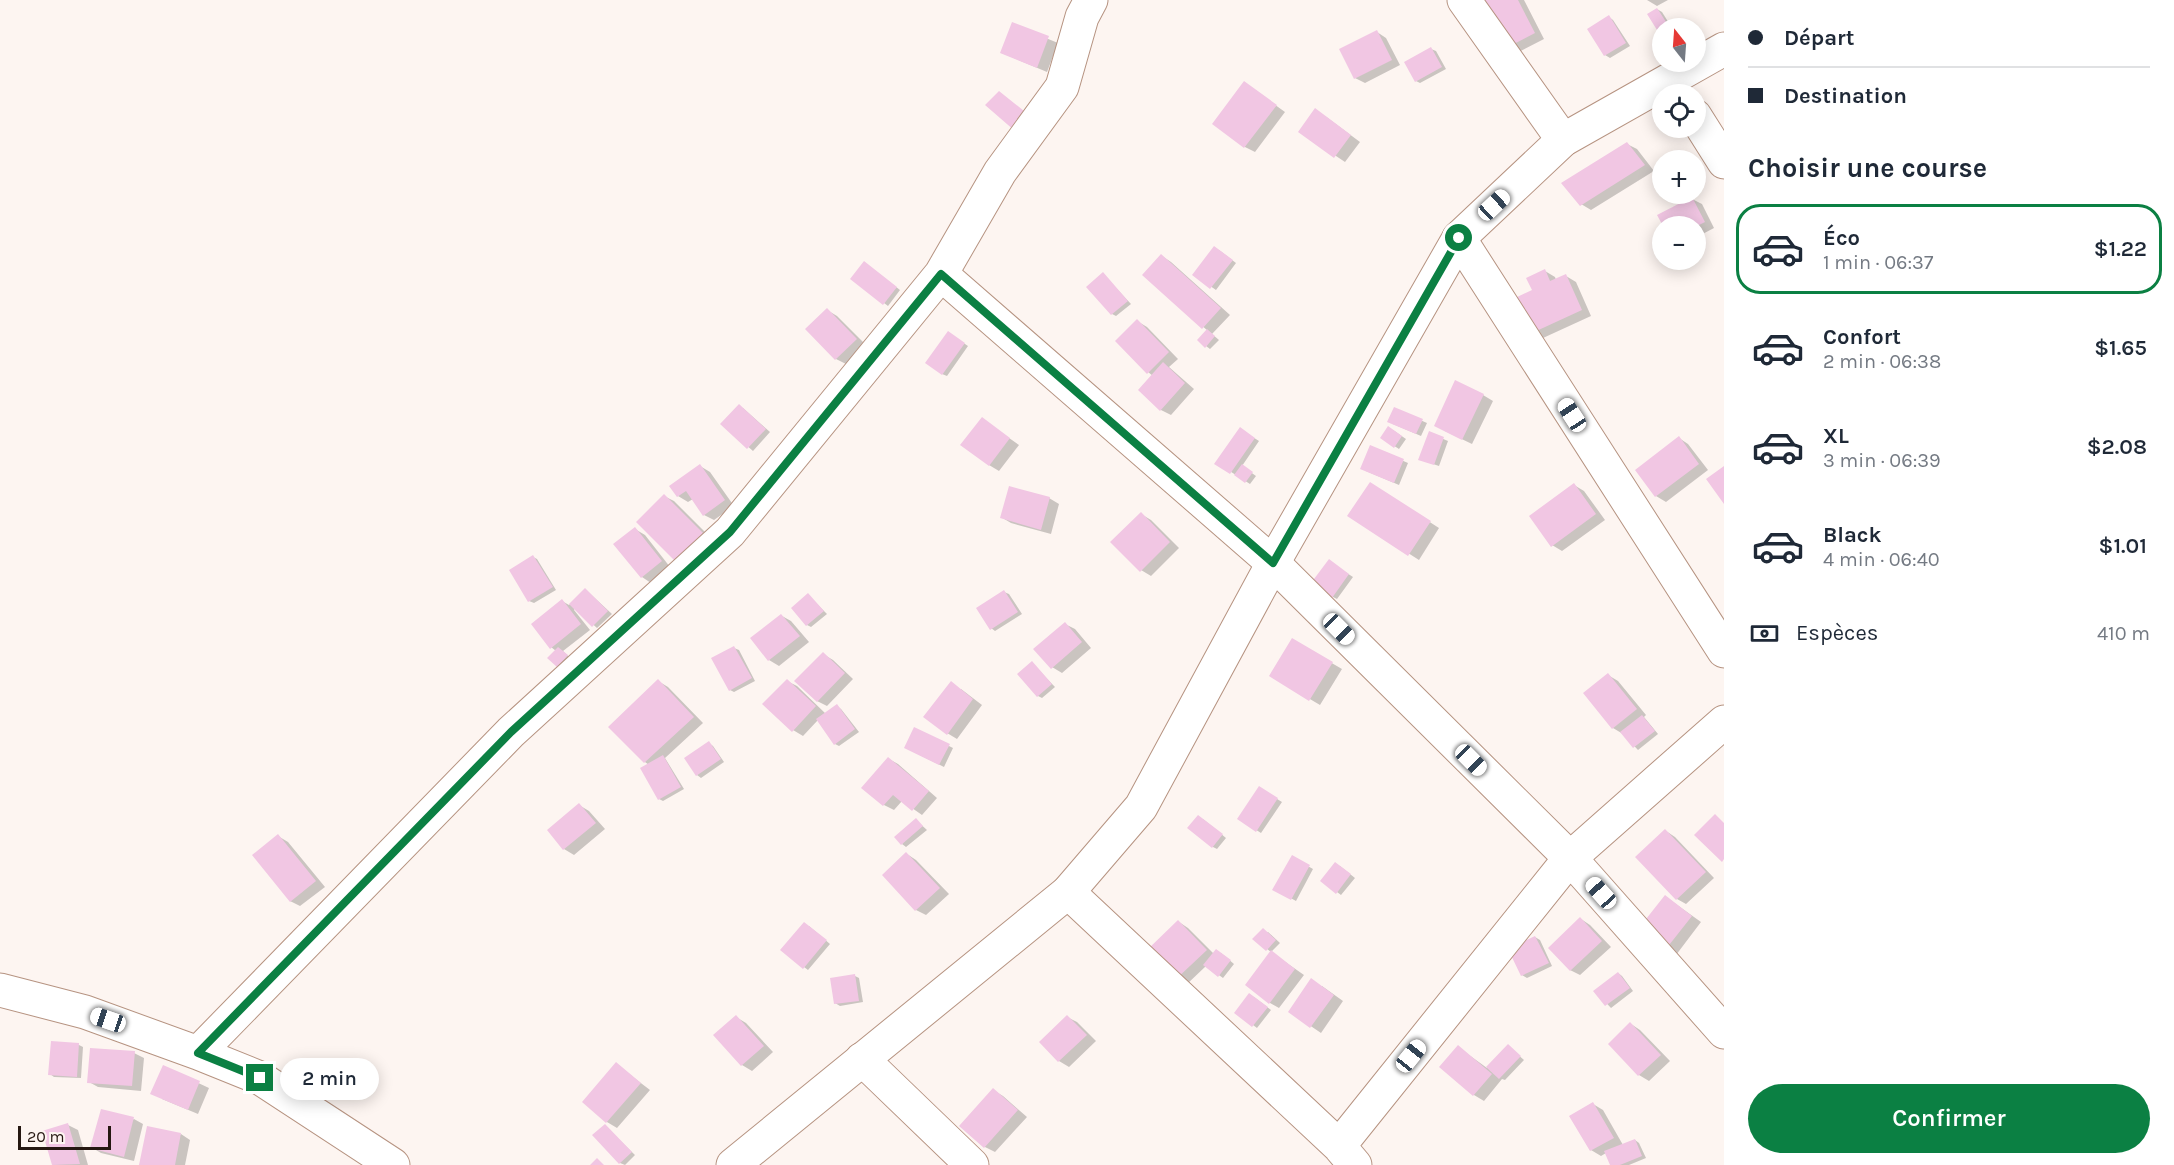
<!DOCTYPE html>
<html lang="fr">
<head>
<meta charset="utf-8">
<style>
	body { margin:0; font-family:Karla,sans-serif; background:#f6f6f7; color:#1f2937; height:100vh; display:flex; flex-direction:column; font-size:22px; white-space:nowrap }
	* { box-sizing:border-box; margin:0 }
	p { font-size:20px; color:#747a83 }
	.icon { flex:none; width:33px; height:33px; fill:none; stroke:currentColor; stroke-width:2; stroke-linecap:round; stroke-linejoin:round }
	.map { position:relative; flex:1; overflow:hidden }
	.drawer { display:flex; flex-direction:column; background:#fff; width:450px }
	.drawer>* { flex:none }
	.guide { display:grid; align-content:center; height:132px; padding:0 24px; background:#fff }
	.needle { width:39px; rotate:343deg }
	.tools { position:absolute; left:1652px; top:18px; display:grid; gap:12px }
	.tools a { display:grid; place-items:center; width:54px; height:54px; border-radius:50%; background:#fff; box-shadow:0 3px 15px #0003; font-size:30px }
	.scale { position:absolute; left:18px; bottom:15px; width:93px; box-sizing:border-box; padding-left:6px; border:3px solid #251711; border-top:0; font-size:16px; line-height:21px; white-space:nowrap; color:#251711; -webkit-text-stroke:4px #fdf5f1; paint-order:stroke }
	.end { position:absolute; width:27px; height:27px; margin:-14px; border:8px solid #0b8043; background:#fff; box-shadow:0 0 0 3px #fff }
	.from { border-radius:50% }
	.bubble { position:absolute; height:42px; border-radius:21px; background:#fff; box-shadow:0 3px 15px #0003; font-size:20px; font-weight:600; line-height:42px; text-align:center }
	.car { position:absolute; width:18px; height:36px; margin:-18px -9px; border-radius:8px; box-shadow:0 0 4px 2px #0007; background:linear-gradient(#fff 24%,#345 0 40%,#fff 0 76%,#345 0 86%,#fff 0) }
	.guide b { display:flex; align-items:center; gap:21px; height:57px; font-size:22px }
	.guide b+b { border-top:2px solid #e0e1e3 }
	.guide i { width:15px; height:15px; background:#1f2937 }
	ul { padding:0; list-style:none }
	li { display:flex; align-items:center; gap:18px; height:90px; margin:0 12px 9px; padding:0 12px; border:3px solid transparent; border-radius:24px }
	li div { flex:1 }
	li b { display:block; font-size:22px }
	li em { font-style:normal; font-weight:600 }
	li.selected { border-color:#0b8043 }
	li>.icon { width:54px; height:54px; stroke-width:1.5 }
	h2 { padding:0 24px; font-size:27px; line-height:72px }
	.pay { display:flex; align-items:center; gap:15px; height:66px; padding:0 24px; font-size:22px }
	.pay p { margin-inline-start:auto }
	.primary-button { display:flex; gap:12px; margin-top:auto; padding:12px 24px }
	.primary-button a { flex:1; height:69px; border-radius:36px; background:#0b8043; color:#fff; font-size:24px; font-weight:600; line-height:69px; text-align:center }
	main { display:flex; flex:1; min-height:0 }
	.map>svg:first-child { display:block }
</style>
</head>
<body>
<main>
<div class="map">
<svg width="1724" height="1165" viewBox="0 0 1724 1165">
	<rect width="100%" height="100%" fill="#fdf5f1"/>
	<path fill="#0003" d="M1482,0H1524L1544,39L1515,54Z
		M1647,0H1668L1657,6Z
		M1657,9L1662,12L1672,28H1662V35Z
		M1609,17L1613,20L1630,46L1610,58L1605,55Z
		M1012,24L1058,43L1047,72L1002,53Z
		M1377,32L1386,38L1400,65L1365,83L1355,78Z
		M1431,49L1436,51L1446,69L1420,83L1416,81Z
		M1245,83L1285,112L1255,152L1245,147Z
		M1325,116L1360,142L1345,162L1300,132Z
		M1627,144L1637,149L1654,171L1591,210L1581,204Z
		M1692,199L1702,204L1714,228L1695,238V226H1665L1659,216Z
		M1219,250L1236,263L1216,290L1194,275Z
		M1162,256L1171,262L1230,315L1212,334L1219,340L1210,349L1206,346L1208,331L1144,275Z
		M869,266L900,290L888,306L884,303Z
		M1545,271L1555,277L1556,280L1566,276L1576,282L1591,316L1543,338L1533,332L1534,291Z
		M1103,274L1131,304L1116,316L1112,314Z
		M827,310L837,316L866,345L846,364L836,359Z
		M1137,321L1147,327L1178,359L1169,367L1194,389L1171,415L1161,410L1140,390L1153,376L1148,372Z
		M953,336L968,346L947,376L942,374Z
		M1483,395L1493,401L1472,444L1445,431Z
		M743,408L770,432L753,451L722,424Z
		M1395,409L1427,423L1421,436L1393,424Z
		M982,419L1019,445L999,471L989,465Z
		M1240,429L1259,441L1242,466L1256,476L1250,484L1217,463Z
		M1393,430L1406,439L1399,449L1382,438Z
		M1429,433L1448,441L1439,466L1424,461Z
		M1679,438L1688,444L1708,470L1666,502L1656,496L1637,470Z
		M1371,447L1408,463L1399,485L1366,471Z
		M700,466L710,472L734,506L714,520L704,515L693,499L688,502L678,496Z
		M1574,485L1584,491L1605,520L1562,551L1552,545Z
		M1380,490L1439,528L1419,560L1350,516Z
		M664,496L674,501L712,539L686,565Z
		M1049,498L1059,504L1051,534L1011,523L1001,517Z
		M1141,514L1151,520L1179,548L1151,576L1141,570Z
		M635,529L645,535L670,567L651,583L642,577Z
		M533,557L537,559L556,590L534,603L529,601Z
		M1333,564L1353,577L1337,599L1333,597Z
		M585,589L612,614L597,628L575,608L574,610L590,630L563,651L571,659L562,668L558,666L556,651L551,647L562,601L569,605Z
		M1004,592L1009,594L1022,614L995,631L991,628Z
		M808,595L827,614L811,627L807,625Z
		M782,616L791,621L809,642L779,666L769,660Z
		M1065,624L1075,629L1091,648L1062,673L1052,667Z
		M1292,640L1342,669L1320,705L1271,676Z
		M734,648L739,650L755,681L734,692L730,690Z
		M823,654L833,660L853,679L827,706L817,701Z
		M1032,663L1055,687L1042,698L1038,696Z
		M1608,675L1618,681L1646,715L1644,717L1658,734L1638,750L1623,734L1613,728Z
		M658,681L668,687L703,723L665,758L684,789L663,801L659,799L649,765L645,762Z
		M787,681L797,686L826,714L837,706L841,709L859,732L839,746L835,744L818,720L803,736L793,730Z
		M961,689L982,705L957,739L947,733Z
		M709,743L713,746L724,762L701,778L697,775Z
		M949,746L953,748L944,767L910,750Z
		M889,759L898,764L937,798L922,815L902,801L894,810L884,805Z
		M1259,788L1282,802L1261,833L1239,819Z
		M579,805L589,811L605,829L574,855L564,849L549,830Z
		M1203,819L1226,838L1217,849L1213,847Z
		M916,820L927,830L906,847L902,844Z
		M1666,831L1675,837L1714,878L1686,904L1677,899Z
		M278,836L288,842L325,887L300,906L290,901Z
		M907,854L916,860L949,894L926,915L916,910Z
		M1292,857L1313,869L1296,901L1274,889Z
		M1340,866L1355,878L1341,895L1337,892Z
		M1666,897L1701,922L1673,959L1663,953Z
		M1581,919L1590,925L1611,947L1580,975L1570,970Z
		M1179,922L1188,928L1214,954L1221,953L1234,964L1223,978L1206,966L1185,986L1175,980Z
		M809,926L830,944L808,970L804,967Z
		M1268,932L1280,943L1271,952L1304,975L1279,1008L1270,1003L1271,952L1254,939Z
		M1535,937L1540,940L1552,966L1527,978L1522,975Z
		M1618,973L1622,976L1633,991L1611,1008L1595,991Z
		M855,976L859,978L863,1002L840,1006L835,1003Z
		M1322,986L1343,1001L1321,1033L1290,1012Z
		M1254,997L1271,1010L1257,1028L1253,1025Z
		M736,1017L746,1023L773,1052L752,1071L742,1065L716,1035Z
		M1067,1017L1077,1022L1096,1041L1069,1067L1059,1061L1041,1042Z
		M1631,1024L1640,1030L1670,1061L1649,1081L1639,1075Z
		M52,1043L79,1045L83,1047L81,1078L54,1077L50,1074Z
		M1508,1046L1524,1060L1505,1080L1502,1079L1484,1101L1474,1095L1441,1067L1458,1047L1487,1068Z
		M134,1053L144,1058L141,1091L98,1087L89,1082Z
		M616,1064L650,1090L617,1128L607,1122L584,1102Z
		M164,1067L209,1088L198,1114L162,1099Z
		M993,1090L1003,1096L1027,1117L995,1152L985,1147L961,1126Z
		M1593,1104L1603,1110L1623,1145L1635,1140L1639,1143L1646,1158L1629,1165H1611L1606,1153L1601,1156L1591,1150Z
		M134,1119L143,1124L134,1161L101,1153L91,1147Z
		M68,1125L78,1130L88,1165H53L43,1132Z
		M605,1126L635,1155L625,1165L620,1163Z
		M181,1134L190,1140L185,1165H141Z"/>
	<path fill="#f1c6e3" d="M1479,0H1518L1535,33L1504,49Z
		M1657,8L1670,28H1662V38L1647,14Z
		M1609,15L1626,43L1604,56L1587,29Z
		M1012,22L1049,36L1037,68L1000,53Z
		M1377,30L1392,60L1354,79L1339,49Z
		M1431,47L1442,67L1415,82L1404,62Z
		M1244,81L1277,105L1244,148L1212,124Z
		M999,91L1029,115L1015,131L985,105Z
		M1315,108L1351,135L1334,158L1298,132Z
		M1627,142L1645,165L1580,206L1561,183Z
		M1692,197L1705,222L1695,227L1663,226L1657,215Z
		M1214,246L1233,260L1210,289L1192,275Z
		M1161,254L1221,308L1202,329L1142,275Z
		M864,261L897,287L883,305L850,279Z
		M1545,269L1550,281L1566,274L1582,310L1532,333L1515,298L1532,290L1526,278Z
		M1103,272L1128,301L1111,315L1086,287Z
		M827,308L857,339L835,360L805,329Z
		M1137,319L1169,352L1147,374L1115,341Z
		M1207,329L1215,336L1205,348L1197,340Z
		M948,331L965,343L942,375L925,363Z
		M1163,362L1185,383L1160,411L1138,390Z
		M1455,380L1484,394L1462,440L1434,426Z
		M739,404L766,429L747,449L720,424Z
		M1394,407L1423,419L1416,434L1387,422Z
		M982,417L1010,438L989,466L960,445Z
		M1388,426L1402,436L1394,448L1380,438Z
		M1240,427L1255,438L1230,474L1214,464Z
		M1429,431L1444,437L1434,465L1418,460Z
		M1679,436L1699,464L1655,497L1635,470Z
		M1370,445L1404,459L1394,483L1360,469Z
		M700,464L725,500L703,516L686,491L677,497L669,486Z
		M1242,464L1253,472L1245,483L1234,475Z
		M1724,466V504L1706,479Z
		M1370,482L1431,521L1408,556L1347,516Z
		M1574,483L1596,514L1551,547L1529,516Z
		M1009,486L1050,497L1041,530L1000,518Z
		M664,494L703,533L675,561L636,522Z
		M1141,512L1170,542L1140,572L1110,542Z
		M635,527L662,561L641,578L613,544Z
		M533,555L553,587L528,602L509,570Z
		M1329,559L1349,574L1332,598L1311,583Z
		M585,588L608,611L592,627L569,604Z
		M1004,590L1018,612L990,630L976,608Z
		M808,593L824,611L806,626L791,608Z
		M562,599L581,624L550,649L531,624Z
		M781,614L800,636L768,661L750,638Z
		M1065,622L1082,642L1051,669L1033,649Z
		M1292,638L1333,662L1309,701L1269,676Z
		M734,646L752,678L729,691L711,658Z
		M558,647L568,655L557,667L547,658Z
		M823,652L845,673L817,702L794,681Z
		M1032,661L1052,684L1037,697L1017,674Z
		M1608,673L1637,709L1612,729L1583,693Z
		M658,679L694,717L644,763L608,727Z
		M787,679L816,706L792,732L762,704Z
		M951,681L973,699L947,735L923,717Z
		M837,704L855,729L834,745L816,719Z
		M1642,715L1655,731L1633,748L1620,732Z
		M914,727L950,744L939,765L904,748Z
		M709,741L721,759L696,776L684,758Z
		M663,755L681,787L658,800L640,768Z
		M888,757L929,791L912,811L893,795L883,806L861,788Z
		M1259,786L1278,798L1256,832L1237,819Z
		M579,803L596,823L563,850L547,830Z
		M1715,814L1724,823V859L1722,862L1694,835Z
		M1198,815L1223,834L1212,848L1187,828Z
		M916,818L923,826L901,845L894,837Z
		M1665,829L1706,872L1676,900L1635,857Z
		M278,834L316,881L290,902L252,855Z
		M906,852L940,888L915,911L882,875Z
		M1292,855L1310,865L1291,900L1272,890Z
		M1335,862L1351,874L1336,894L1320,881Z
		M1665,895L1692,916L1662,954L1635,933Z
		M1580,917L1602,941L1570,971L1548,948Z
		M1178,920L1207,950L1174,981L1146,951Z
		M804,922L827,940L803,969L780,950Z
		M1263,928L1276,940L1266,951L1252,939Z
		M1535,936L1549,963L1521,976L1508,949Z
		M1216,949L1231,960L1218,977L1203,965Z
		M1271,950L1295,969L1269,1004L1245,985Z
		M1618,972L1630,988L1605,1006L1593,991Z
		M855,974L859,1001L834,1004L830,978Z
		M1311,978L1334,995L1310,1028L1288,1012Z
		M1249,993L1268,1007L1252,1027L1234,1013Z
		M736,1015L764,1046L741,1066L713,1035Z
		M1067,1015L1087,1035L1058,1062L1039,1042Z
		M1630,1022L1661,1055L1638,1076L1608,1044Z
		M51,1041L79,1043L77,1077L48,1075Z
		M1508,1044L1521,1056L1499,1079L1486,1067Z
		M1458,1045L1492,1074L1473,1096L1439,1067Z
		M90,1048L135,1051L132,1086L87,1083Z
		M616,1062L641,1083L606,1123L582,1102Z
		M163,1065L200,1081L188,1110L150,1094Z
		M993,1088L1018,1110L984,1148L959,1126Z
		M1593,1102L1614,1138L1590,1151L1569,1116Z
		M101,1109L134,1117L124,1157L90,1148Z
		M68,1123L80,1164L52,1165L42,1131Z
		M605,1124L632,1152L619,1164L592,1135Z
		M147,1126L181,1133L175,1165H139Z
		M1635,1139L1642,1156L1620,1165H1610L1604,1151Z
		M597,1158L604,1165H590Z"/>
	<g fill="none" stroke-linecap="round" stroke-linejoin="round">
		<defs>
			<path id="minor" d="M1464,0L1563,140
				M1695,116L1724,162
				M1459,238L1724,651
				M941,274L1273,563L1570,858L1724,1032
				M1068,892L1339,1146L1355,1165
				M0,990L85,1012L198,1053L260,1078L393,1165
				M198,1053L511,732L730,532L941,274L1000,172L1062,87L1082,17L1091,0
				M862,1059L972,1165
				M1339,1146L1570,858L1724,722"/>
			<path id="tertiary" d="M733,1165L1068,892L1141,807L1273,563L1459,238L1563,140L1724,49"/>
		</defs>
		<use href="#minor" stroke="#b69381" stroke-width="35"/>
		<use href="#tertiary" stroke="#b69381" stroke-width="35"/>
		<use href="#minor" stroke="#fff" stroke-width="33"/>
		<use href="#tertiary" stroke="#fff" stroke-width="33"/>
	</g>
	<g fill="none" stroke-linecap="round" stroke-linejoin="round">
		<path stroke="#0b8043" stroke-width="8" d="M260,1078L198,1053L511,732L730,532L941,274L1273,563L1459,238"/>
	</g>
</svg>
<div class="tools">
<a><svg class="needle" viewBox="-14 -14 28 28"><path d="M0-13l5 13h-10z" fill="#e53935"/><path d="M0 13l5-13h-10z" fill="#747a83"/></svg></a>
<a><svg class="icon" aria-label="locate" viewBox="0 0 24 24"><circle cx="12" cy="12" r="6"/><path d="M12 2v4M12 18v4M2 12h4M18 12h4"/></svg></a>
<a>+</a>
<a>−</a>
</div>
<div class="scale">20 m</div>
<i class="end from" style="left:1459px;top:238px"></i>
<i class="end" style="left:260px;top:1078px"></i>
<div class="bubble" style="left:280px;top:1058px;width:99px">2 min</div>
<i class="car" style="left:1494px;top:205px;rotate:47deg"></i>
<i class="car" style="left:1572px;top:415px;rotate:327deg"></i>
<i class="car" style="left:1339px;top:629px;rotate:135deg"></i>
<i class="car" style="left:1471px;top:760px;rotate:135deg"></i>
<i class="car" style="left:1601px;top:893px;rotate:318deg"></i>
<i class="car" style="left:108px;top:1020px;rotate:289deg"></i>
<i class="car" style="left:1411px;top:1056px;rotate:39deg"></i>
</div>
<section class="drawer">
<div class="guide">
<b><i class="from"></i>Départ</b>
<b><i></i>Destination</b>
</div>
<h2>Choisir une course</h2>
<ul>
<li class="selected"><svg class="icon" aria-label="car" viewBox="0 0 24 24"><path d="M5 17H2v-5l4-1 3-4h7l3 4 3 1v5h-3M9 17h6M6 11h13"/><circle cx="7" cy="17" r="2"/><circle cx="17" cy="17" r="2"/></svg><div><b>Éco</b><p>1 min · 06:37</p></div><em>$1.22</em></li>
<li><svg class="icon" aria-label="car" viewBox="0 0 24 24"><path d="M5 17H2v-5l4-1 3-4h7l3 4 3 1v5h-3M9 17h6M6 11h13"/><circle cx="7" cy="17" r="2"/><circle cx="17" cy="17" r="2"/></svg><div><b>Confort</b><p>2 min · 06:38</p></div><em>$1.65</em></li>
<li><svg class="icon" aria-label="car" viewBox="0 0 24 24"><path d="M5 17H2v-5l4-1 3-4h7l3 4 3 1v5h-3M9 17h6M6 11h13"/><circle cx="7" cy="17" r="2"/><circle cx="17" cy="17" r="2"/></svg><div><b>XL</b><p>3 min · 06:39</p></div><em>$2.08</em></li>
<li><svg class="icon" aria-label="car" viewBox="0 0 24 24"><path d="M5 17H2v-5l4-1 3-4h7l3 4 3 1v5h-3M9 17h6M6 11h13"/><circle cx="7" cy="17" r="2"/><circle cx="17" cy="17" r="2"/></svg><div><b>Black</b><p>4 min · 06:40</p></div><em>$1.01</em></li>
</ul>
<div class="pay"><svg class="icon" aria-label="cash" viewBox="0 0 24 24"><path d="M3 7h18v10H3z"/><circle cx="12" cy="12" r="2"/></svg>Espèces<p>410 m</p></div>
<div class="primary-button"><a>Confirmer</a></div>
</section>
</main>
</body>
</html>
